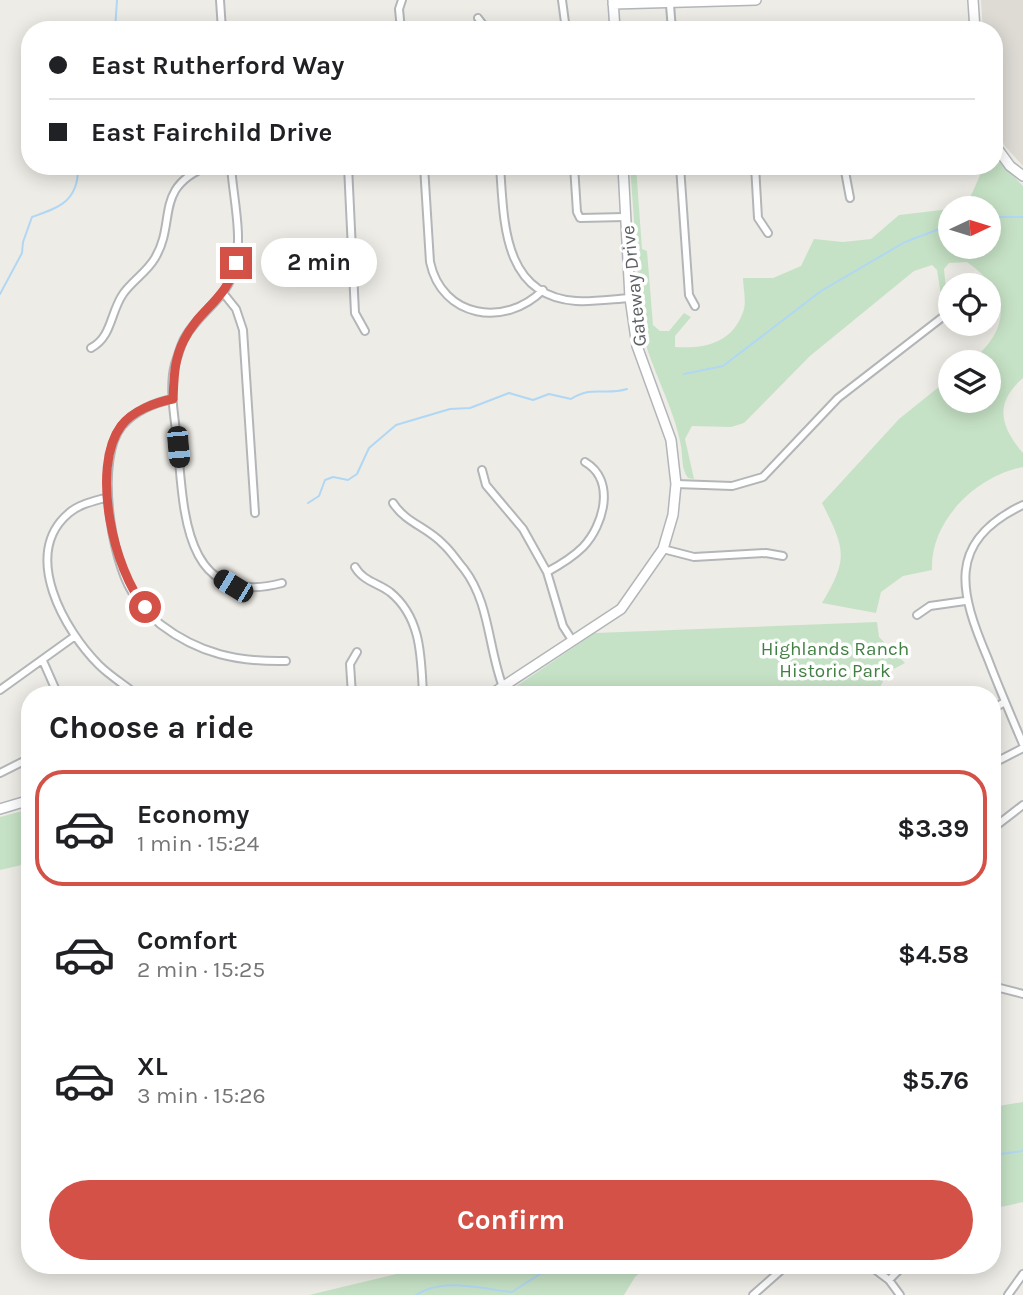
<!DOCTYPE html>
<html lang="en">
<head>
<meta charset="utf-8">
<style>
	body { margin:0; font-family:Karla,sans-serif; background:#f2f2f2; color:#202124; height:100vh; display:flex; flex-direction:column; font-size:26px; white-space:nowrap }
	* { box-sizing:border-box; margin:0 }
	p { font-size:23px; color:#757577 }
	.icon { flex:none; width:38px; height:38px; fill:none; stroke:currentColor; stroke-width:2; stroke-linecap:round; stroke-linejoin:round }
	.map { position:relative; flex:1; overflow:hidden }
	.details { position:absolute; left:21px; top:686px; width:980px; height:588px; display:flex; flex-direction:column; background:#fff; border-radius:28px; box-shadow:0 4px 18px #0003 }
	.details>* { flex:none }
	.guide { position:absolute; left:21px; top:21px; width:982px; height:154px; border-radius:28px; box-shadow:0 4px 18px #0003; display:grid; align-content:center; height:154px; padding:0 28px; background:#fff }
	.needle { width:46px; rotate:86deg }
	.buttons { position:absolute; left:938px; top:196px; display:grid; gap:14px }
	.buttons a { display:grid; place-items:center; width:63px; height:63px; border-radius:50%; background:#fff; box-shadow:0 4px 18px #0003; font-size:35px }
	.end { position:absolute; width:32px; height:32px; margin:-16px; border:9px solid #d35147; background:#fff; box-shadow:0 0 0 4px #fff }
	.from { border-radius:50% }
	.bubble { position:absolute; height:49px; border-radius:24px; background:#fff; box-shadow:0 4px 18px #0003; font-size:23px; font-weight:700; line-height:49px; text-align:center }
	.car { position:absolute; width:21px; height:42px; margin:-21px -10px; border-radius:9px; box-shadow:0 0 5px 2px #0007; background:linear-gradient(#222 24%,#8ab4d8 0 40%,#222 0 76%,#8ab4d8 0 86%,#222 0) }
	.guide b { display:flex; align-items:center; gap:24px; height:66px; font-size:26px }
	.guide b+b { border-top:2px solid #e0e0e0 }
	.guide i { width:18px; height:18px; background:#202124 }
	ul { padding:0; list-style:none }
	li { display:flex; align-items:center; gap:21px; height:116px; margin:0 14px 10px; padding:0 14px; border:4px solid transparent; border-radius:28px }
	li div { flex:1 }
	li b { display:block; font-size:26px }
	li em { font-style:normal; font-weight:700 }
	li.active { border-color:#d35147 }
	li>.icon { width:63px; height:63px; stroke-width:1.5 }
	h2 { padding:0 28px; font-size:32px; line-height:84px }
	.cta { display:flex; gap:14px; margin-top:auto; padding:14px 28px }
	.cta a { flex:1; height:80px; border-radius:42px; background:#d35147; color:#fff; font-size:28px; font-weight:700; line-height:80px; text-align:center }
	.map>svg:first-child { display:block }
</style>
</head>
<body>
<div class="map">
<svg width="1023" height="1295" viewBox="0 0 1023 1295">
	<rect width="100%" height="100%" fill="#eeece6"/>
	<path fill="#dddbd4" d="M981,0H1023V166L1005,146L994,126V30H983Z"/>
	<path fill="#c6e2c6" d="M994,156L1023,186V378C994,403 1000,426 1023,453V467C977,476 930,520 932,570L903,576L881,592L876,613L822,603C849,558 845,549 822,503L899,419L950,378V401H989V362H970C1012,328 1011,293 967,262L949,263L944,269L947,301H942L937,270L932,265L914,271L810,356L744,423L731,427L692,426L685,439L694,479L688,478C681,468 683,458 681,446C674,406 651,370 642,330L630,166H636L642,249L647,251L653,325L660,331H669L684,313L691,317L675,336V347C705,349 732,343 743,312C747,303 743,288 743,278H773L801,266L814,239L843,242L871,239L899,215L950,209V247H989V208H951L970,198L984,166H994Z
		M877,622L879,637L905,663L888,672L876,695H503L595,633Z
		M30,809V863L0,870V817Z
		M1023,1102V1202L992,1209V1107Z
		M434,1265H649L635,1277L624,1295H309Z"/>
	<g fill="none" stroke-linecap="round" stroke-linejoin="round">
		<path stroke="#b0d7f4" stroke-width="2" d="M115,30L117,0
			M998,217H1023
			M989,218H991
			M0,294L22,253L23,242L32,217C60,207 79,201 78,166
			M684,374L723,366L821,291L905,242L950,225
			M308,503L319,496L325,480L333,477L348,480L357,474L369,448L396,425L450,409L470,408L509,393L533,400L549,394L571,399C594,385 603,396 627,389
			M992,1155L1023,1151
			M416,1295C444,1277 480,1289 512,1292L554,1265"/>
		<defs>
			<path id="street" d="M220,0L222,30
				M562,0L566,30
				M670,5L672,30
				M478,18L487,30
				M401,30L399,9L402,0
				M231,166C233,197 243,236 235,267C228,299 198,312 184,339C180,347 178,356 175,364C168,390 176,423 178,449C184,517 186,608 282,583
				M348,166L355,313L365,331
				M424,166L430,262C442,318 505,328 543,290
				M500,166C504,220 502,296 576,301C594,302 613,299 630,298
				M574,166L577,212L580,218L625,217
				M680,166L689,295L695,306
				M755,166L758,218L768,233
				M844,166L850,198
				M935,166V167
				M224,294L236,309L243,330L255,513
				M91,348C112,337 110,313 123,294C132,281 147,272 155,258C177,221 153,188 208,166
				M173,399C156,402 134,411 122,426C95,459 111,558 132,592C139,602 151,616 160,624C199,654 238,662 286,661
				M482,470L486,485L523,529L547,572L563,626L572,640
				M676,484L732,486L763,477L838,398L944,316
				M108,497C95,501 79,504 69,513C20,554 65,631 99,665C110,676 125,685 137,695
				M393,503C406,523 427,527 443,544C451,551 457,561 464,569C490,603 488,648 503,687
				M1023,505C945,542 960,593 988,659C999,688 1011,716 1023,744
				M663,549L694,557L766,553L783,556
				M355,567C363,581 378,583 390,592C422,618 421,658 423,695
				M547,572C560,565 572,558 583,547C604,525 616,480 585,462
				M917,615L930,606L965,601
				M43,661L58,695
				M0,690L75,636
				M352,695L350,664L357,652
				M992,709L1005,702
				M992,764L1023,748
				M0,773L30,758
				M992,829L1023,805
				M992,986L1023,994
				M992,1062L996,1067
				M869,1265L889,1280L900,1295
				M889,1280L904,1265
				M753,1295L787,1265
				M1008,1295L1023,1274"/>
			<path id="secondary" d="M613,0L615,30
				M973,0L975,30
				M613,4L756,0
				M994,144L1010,166L1023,176
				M490,695L621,609L663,549L673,515L676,484L671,440L637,346L630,298L623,166
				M0,809L30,800"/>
		</defs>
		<use href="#street" stroke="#b3b6b9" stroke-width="10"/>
		<use href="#secondary" stroke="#b2b5b9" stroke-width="12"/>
		<use href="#street" stroke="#fff" stroke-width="6"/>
		<use href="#secondary" stroke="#fff" stroke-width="9"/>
	</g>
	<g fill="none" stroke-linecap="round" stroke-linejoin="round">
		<path stroke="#d35147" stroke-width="9" d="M145,607C114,571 90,468 121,426C132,411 156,402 173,399C174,378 174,359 184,340C199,309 227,300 236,263"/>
	</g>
	<g text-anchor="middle" stroke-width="7" stroke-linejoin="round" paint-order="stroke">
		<g font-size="19" fill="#5e6164" stroke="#fff">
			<text transform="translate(633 286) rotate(-96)" y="7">Gateway Drive</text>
		</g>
		<g font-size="19" fill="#418043" stroke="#fff">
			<text x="835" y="655">Highlands Ranch<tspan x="835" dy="22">Historic Park</tspan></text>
		</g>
	</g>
</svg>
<div class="buttons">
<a><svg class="needle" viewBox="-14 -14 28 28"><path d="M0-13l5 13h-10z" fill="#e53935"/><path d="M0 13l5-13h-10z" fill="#757577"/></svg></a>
<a><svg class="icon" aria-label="locate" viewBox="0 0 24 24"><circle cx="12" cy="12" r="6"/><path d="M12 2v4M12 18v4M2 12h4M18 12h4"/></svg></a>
<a><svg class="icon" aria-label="layers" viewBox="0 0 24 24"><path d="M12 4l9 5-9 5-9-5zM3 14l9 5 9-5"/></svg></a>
</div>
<i class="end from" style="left:145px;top:607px"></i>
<i class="end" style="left:236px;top:263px"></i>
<div class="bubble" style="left:261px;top:238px;width:116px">2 min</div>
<i class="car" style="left:178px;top:447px;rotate:175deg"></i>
<i class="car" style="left:233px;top:586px;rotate:301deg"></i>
<div class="guide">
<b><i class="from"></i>East Rutherford Way</b>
<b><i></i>East Fairchild Drive</b>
</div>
<section class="details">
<h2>Choose a ride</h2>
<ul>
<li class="active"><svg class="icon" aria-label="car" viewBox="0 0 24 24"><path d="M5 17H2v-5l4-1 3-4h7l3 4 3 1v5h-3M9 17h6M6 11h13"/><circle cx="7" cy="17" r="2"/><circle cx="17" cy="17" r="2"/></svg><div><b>Economy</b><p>1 min · 15:24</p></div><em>$3.39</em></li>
<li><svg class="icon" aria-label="car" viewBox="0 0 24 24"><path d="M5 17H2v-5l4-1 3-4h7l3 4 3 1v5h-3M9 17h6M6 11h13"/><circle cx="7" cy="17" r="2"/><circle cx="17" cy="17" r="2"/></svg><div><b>Comfort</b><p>2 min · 15:25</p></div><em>$4.58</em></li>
<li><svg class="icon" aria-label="car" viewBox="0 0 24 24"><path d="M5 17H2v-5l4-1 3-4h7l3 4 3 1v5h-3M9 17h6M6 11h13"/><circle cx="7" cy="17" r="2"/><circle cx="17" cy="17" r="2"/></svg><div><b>XL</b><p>3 min · 15:26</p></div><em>$5.76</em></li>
</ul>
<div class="cta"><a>Confirm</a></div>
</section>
</div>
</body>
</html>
